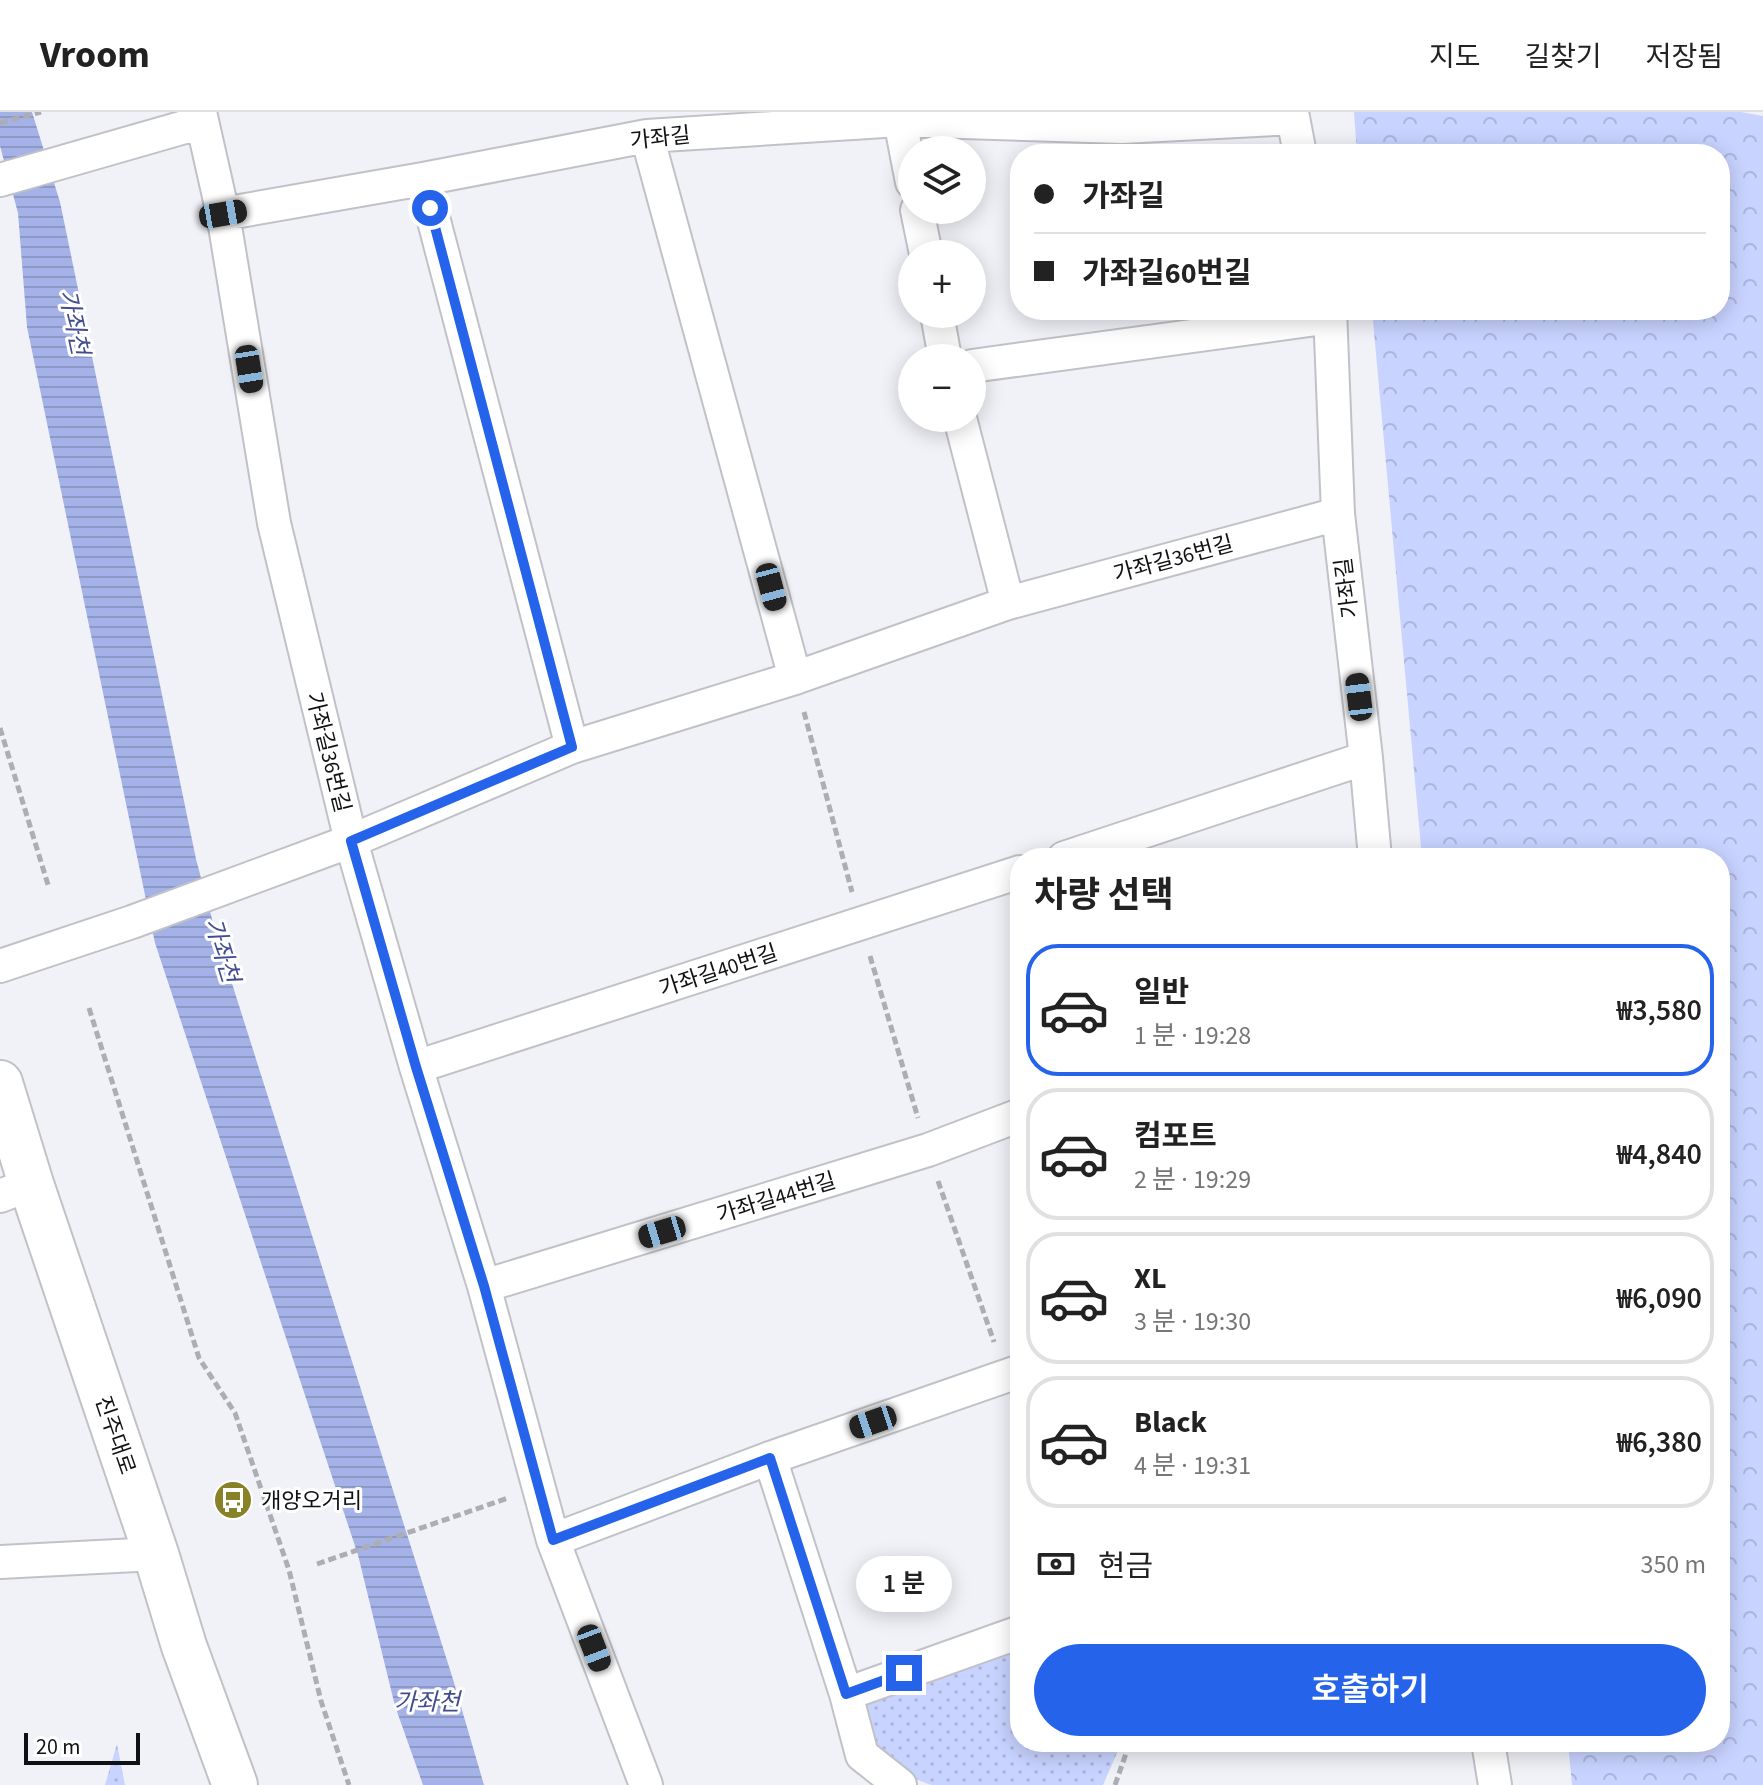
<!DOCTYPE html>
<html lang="ko">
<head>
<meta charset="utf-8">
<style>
	body { margin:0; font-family:"Source Sans 3","Noto Sans KR",sans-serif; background:#f2f2f2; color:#222; height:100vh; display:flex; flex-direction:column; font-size:30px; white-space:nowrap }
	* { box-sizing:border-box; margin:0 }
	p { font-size:26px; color:#767676 }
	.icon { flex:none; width:44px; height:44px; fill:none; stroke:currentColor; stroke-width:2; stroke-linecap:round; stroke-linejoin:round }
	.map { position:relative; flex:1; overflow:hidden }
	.side { position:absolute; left:1010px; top:736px; width:720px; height:904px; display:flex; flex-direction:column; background:#fff; border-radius:32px; box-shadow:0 4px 20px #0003 }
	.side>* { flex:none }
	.hud { position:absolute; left:1010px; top:32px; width:720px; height:176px; border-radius:32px; box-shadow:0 4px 20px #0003; display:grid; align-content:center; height:176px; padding:0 24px; background:#fff }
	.fabs { position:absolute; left:898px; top:24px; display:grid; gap:16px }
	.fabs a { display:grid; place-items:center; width:88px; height:88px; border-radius:50%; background:#fff; box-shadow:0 4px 20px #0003; font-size:40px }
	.scale { position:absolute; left:24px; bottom:20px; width:116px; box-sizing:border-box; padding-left:8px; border:4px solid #101113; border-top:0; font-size:22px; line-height:28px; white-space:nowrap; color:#101113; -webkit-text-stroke:6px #fff; paint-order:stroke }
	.end { position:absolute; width:36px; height:36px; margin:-18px; border:10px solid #2563eb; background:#fff; box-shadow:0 0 0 4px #fff }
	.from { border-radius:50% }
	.bubble { position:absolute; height:56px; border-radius:28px; background:#fff; box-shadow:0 4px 20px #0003; font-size:26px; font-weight:600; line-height:56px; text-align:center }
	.car { position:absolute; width:24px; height:48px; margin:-24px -12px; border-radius:10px; box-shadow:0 0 6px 2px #0007; background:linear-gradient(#222 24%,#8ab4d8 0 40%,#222 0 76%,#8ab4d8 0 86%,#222 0) }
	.hud b { display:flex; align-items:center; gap:28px; height:76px; font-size:30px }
	.hud b+b { border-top:2px solid #e0e0e0 }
	.hud i { width:20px; height:20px; background:#222 }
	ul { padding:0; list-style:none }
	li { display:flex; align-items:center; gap:24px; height:132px; margin:0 16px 12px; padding:0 8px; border:4px solid #e0e0e0; border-radius:32px }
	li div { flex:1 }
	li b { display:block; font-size:30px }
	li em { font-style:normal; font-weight:600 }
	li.current { border-color:#2563eb }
	li>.icon { width:72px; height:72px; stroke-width:1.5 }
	h2 { padding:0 24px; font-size:36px; line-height:96px }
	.pay { display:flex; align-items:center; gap:20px; height:88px; padding:0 24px; font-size:30px }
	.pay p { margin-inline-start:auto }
	.cta { display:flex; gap:16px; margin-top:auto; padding:16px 24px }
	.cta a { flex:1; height:92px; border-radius:48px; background:#2563eb; color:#fff; font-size:32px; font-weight:600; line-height:92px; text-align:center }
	header { display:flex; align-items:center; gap:48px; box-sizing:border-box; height:112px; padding:0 40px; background:#fff; border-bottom:2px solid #e0e0e0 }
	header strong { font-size:38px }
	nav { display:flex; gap:44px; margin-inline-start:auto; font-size:28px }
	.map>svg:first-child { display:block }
</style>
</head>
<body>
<header>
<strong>Vroom</strong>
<nav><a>지도</a><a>길찾기</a><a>저장됨</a></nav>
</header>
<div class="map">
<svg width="1763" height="1673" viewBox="0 0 1763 1673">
	<defs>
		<pattern id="forest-crowns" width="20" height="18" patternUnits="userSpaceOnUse" patternTransform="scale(2)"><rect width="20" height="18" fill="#c8d3ff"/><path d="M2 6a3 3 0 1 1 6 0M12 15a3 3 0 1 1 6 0" fill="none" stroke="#abb4da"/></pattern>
		<pattern id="park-dots" width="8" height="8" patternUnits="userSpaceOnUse" patternTransform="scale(2)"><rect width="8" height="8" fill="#c8d3ff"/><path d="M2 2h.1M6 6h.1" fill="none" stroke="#abb4da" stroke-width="1.8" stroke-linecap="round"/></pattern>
		<pattern id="water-rules" width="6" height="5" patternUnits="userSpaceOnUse" patternTransform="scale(2)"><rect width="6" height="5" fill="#a4b2e8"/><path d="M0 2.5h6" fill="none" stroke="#8c98c6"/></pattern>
	</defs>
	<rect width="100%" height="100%" fill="#f0f2f8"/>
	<path fill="url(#forest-crowns)" d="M1354,0H1741L1763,4V1673H1572L1568,1630H1720V746H1422L1372,198H1720V42H1357Z"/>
	<path fill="url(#park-dots)" d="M1020,1528V1630H1118L1120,1634L1103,1673H931L897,1660L870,1630L863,1582Z
		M117,1632L125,1673H105Z"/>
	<path fill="url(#water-rules)" d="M0,0H32L60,90L196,747L215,818L452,1564L484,1673H423L395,1594L358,1443L155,831L27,215L18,101L0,34Z"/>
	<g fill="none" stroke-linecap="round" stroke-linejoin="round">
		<defs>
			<path id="street" d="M200,0L223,102L274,411L351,729L416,955L484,1174L553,1428L646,1673
				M1292,0L1300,42
				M900,8L912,70
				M647,24L795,566
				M423,67L572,635
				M0,68L202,10
				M917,98L926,142
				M223,102L423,67L647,24L900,8L1122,15L1293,6
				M1330,198L1338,402L1366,646L1375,746
				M937,202L945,246
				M972,254L1331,205
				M960,306L1008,491
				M1064,746L1366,646
				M0,854L132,810L351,729L572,635L795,566L1008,491L1338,402
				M416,955L1020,760
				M0,1084L31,1072
				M484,1174L928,1038L1020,1003
				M770,1346L846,1582L862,1643L900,1673
				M553,1428L770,1346L1020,1259
				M0,1450L156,1442
				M846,1582L1020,1520
				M1488,1630L1495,1673"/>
			<path id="secondary" d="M0,971L31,1072L156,1442L184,1534L235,1673"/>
		</defs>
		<use href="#street" stroke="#c0c2c7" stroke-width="36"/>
		<use href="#secondary" stroke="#c0c2c7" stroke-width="48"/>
		<path stroke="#adaeb3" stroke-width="5" stroke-dasharray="8 4" stroke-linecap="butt" d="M0,11L41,0
			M804,600L852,780
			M0,616L49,776
			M870,844L918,1006
			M89,896L199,1246L235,1301L289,1458L321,1589L349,1673
			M938,1069L994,1230
			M1015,1297L1020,1311
			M317,1452L508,1386
			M1115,1673L1129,1633L1128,1630"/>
		<use href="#street" stroke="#fff" stroke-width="32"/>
		<use href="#secondary" stroke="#fff" stroke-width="44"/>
	</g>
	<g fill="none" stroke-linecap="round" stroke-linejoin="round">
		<path stroke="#2563eb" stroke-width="10" d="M430,96L572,635L351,729L416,955L484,1174L553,1428L770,1346L846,1582L904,1561"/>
	</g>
	<defs>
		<symbol id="bus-disc" viewBox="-11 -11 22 22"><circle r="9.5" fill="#888128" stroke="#fff"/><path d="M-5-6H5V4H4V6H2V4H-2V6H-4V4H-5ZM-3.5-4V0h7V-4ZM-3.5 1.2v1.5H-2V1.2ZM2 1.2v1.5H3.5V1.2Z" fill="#fff"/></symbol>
	</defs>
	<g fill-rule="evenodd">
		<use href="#bus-disc" x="211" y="1366" width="44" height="44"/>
	</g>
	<g text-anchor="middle" stroke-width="6" stroke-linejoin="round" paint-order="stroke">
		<g font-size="22" fill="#101113" stroke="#fff">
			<text transform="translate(660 25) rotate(-6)" y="8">가좌길</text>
			<text transform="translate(1173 446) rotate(-15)" y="8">가좌길36번길</text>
			<text transform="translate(1346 476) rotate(-97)" y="8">가좌길</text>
			<text transform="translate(329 640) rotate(76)" y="8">가좌길36번길</text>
			<text transform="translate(718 858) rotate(-18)" y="8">가좌길40번길</text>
			<text transform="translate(776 1085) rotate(-17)" y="8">가좌길44번길</text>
			<text transform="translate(116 1323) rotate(71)" y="8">진주대로</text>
		</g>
		<g font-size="22" fill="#101113" stroke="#fff" text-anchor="start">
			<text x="261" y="1396">개양오거리</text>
		</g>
		<g font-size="24" font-style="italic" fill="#414d8f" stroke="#fff">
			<text transform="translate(74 210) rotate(78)" y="8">가좌천</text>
			<text transform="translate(222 838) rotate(73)" y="8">가좌천</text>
			<text x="427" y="1598">가좌천</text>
		</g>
	</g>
</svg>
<div class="fabs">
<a><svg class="icon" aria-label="layers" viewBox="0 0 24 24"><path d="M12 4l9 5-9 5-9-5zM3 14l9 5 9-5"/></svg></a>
<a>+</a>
<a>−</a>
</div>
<div class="scale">20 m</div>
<i class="end from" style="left:430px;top:96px"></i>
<i class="end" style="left:904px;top:1561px"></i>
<div class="bubble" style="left:856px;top:1444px;width:96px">1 분</div>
<i class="car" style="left:223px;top:102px;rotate:80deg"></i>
<i class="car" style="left:249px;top:257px;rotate:171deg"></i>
<i class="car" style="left:771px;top:475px;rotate:165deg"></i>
<i class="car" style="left:1359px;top:585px;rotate:353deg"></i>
<i class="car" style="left:662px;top:1120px;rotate:253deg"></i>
<i class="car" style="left:873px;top:1310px;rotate:251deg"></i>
<i class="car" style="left:594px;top:1536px;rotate:159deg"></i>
<div class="hud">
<b><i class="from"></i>가좌길</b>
<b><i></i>가좌길60번길</b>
</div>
<section class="side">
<h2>차량 선택</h2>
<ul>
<li class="current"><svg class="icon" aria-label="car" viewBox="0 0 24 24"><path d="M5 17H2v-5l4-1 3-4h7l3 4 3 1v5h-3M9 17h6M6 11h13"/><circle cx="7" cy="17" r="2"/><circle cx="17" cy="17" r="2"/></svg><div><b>일반</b><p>1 분 · 19:28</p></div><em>₩3,580</em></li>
<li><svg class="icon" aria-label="car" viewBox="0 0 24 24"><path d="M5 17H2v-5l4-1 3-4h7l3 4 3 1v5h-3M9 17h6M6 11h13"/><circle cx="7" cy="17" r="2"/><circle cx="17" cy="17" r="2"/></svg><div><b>컴포트</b><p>2 분 · 19:29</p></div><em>₩4,840</em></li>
<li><svg class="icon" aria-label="car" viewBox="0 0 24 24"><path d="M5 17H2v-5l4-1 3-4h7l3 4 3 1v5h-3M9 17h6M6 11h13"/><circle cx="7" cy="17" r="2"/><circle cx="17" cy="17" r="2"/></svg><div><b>XL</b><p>3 분 · 19:30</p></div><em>₩6,090</em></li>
<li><svg class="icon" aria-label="car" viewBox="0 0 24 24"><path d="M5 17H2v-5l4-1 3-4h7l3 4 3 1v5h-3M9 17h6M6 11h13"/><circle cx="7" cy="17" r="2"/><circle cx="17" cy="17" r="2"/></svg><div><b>Black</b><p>4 분 · 19:31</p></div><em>₩6,380</em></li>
</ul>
<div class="pay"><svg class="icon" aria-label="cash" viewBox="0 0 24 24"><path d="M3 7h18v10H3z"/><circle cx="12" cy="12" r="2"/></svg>현금<p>350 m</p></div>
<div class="cta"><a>호출하기</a></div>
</section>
</div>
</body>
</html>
